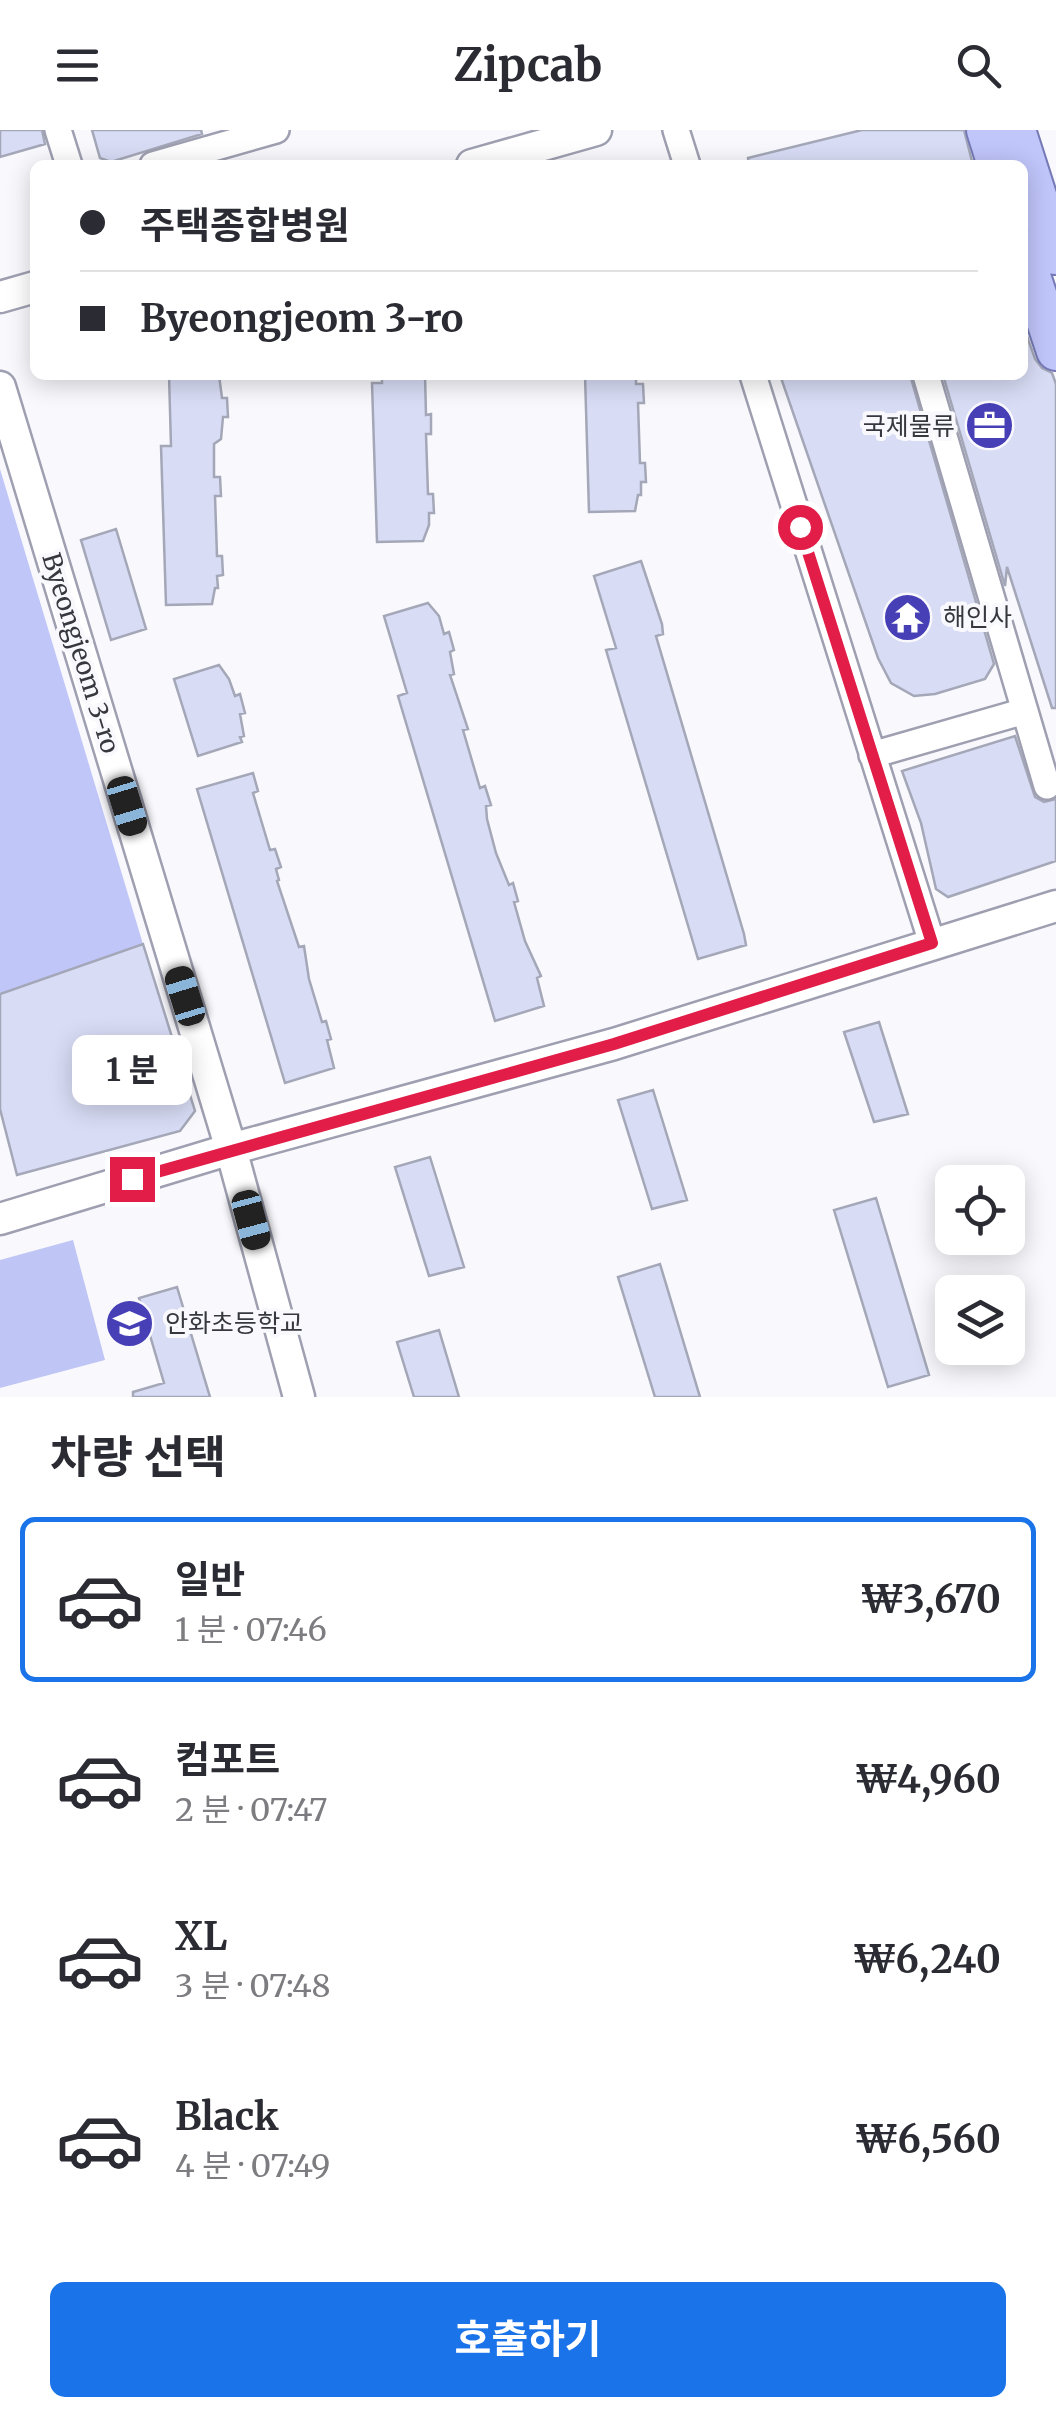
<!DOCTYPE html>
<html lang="ko">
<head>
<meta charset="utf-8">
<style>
	body { margin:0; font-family:Merriweather,"Noto Sans KR",serif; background:#f2f2f3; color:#2b2b33; height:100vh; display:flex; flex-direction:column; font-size:38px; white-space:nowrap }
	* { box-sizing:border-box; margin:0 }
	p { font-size:32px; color:#7c7c81 }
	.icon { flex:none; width:55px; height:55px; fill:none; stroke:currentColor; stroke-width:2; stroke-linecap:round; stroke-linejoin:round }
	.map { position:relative; height:1267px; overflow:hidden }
	.sheet { display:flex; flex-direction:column; background:#fff; flex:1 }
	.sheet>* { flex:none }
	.top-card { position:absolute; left:30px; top:30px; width:998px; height:220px; border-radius:15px; box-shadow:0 5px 25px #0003; display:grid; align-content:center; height:220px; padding:0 50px; background:#fff }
	.tools { position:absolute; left:935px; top:1035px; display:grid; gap:20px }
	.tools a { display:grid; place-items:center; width:90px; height:90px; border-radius:15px; background:#fff; box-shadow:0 5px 25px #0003; font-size:50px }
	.end { position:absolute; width:45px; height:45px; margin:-22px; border:12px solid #e11d48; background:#fff; box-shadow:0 0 0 5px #fff }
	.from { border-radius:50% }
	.bubble { position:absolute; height:70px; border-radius:15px; background:#fff; box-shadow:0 5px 25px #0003; font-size:32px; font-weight:700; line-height:70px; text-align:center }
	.car { position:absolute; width:30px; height:60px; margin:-30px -15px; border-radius:12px; box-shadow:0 0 8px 2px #0007; background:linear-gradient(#222 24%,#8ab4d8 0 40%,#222 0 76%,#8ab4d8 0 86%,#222 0) }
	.top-card b { display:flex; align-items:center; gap:35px; height:95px; font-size:38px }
	.top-card b+b { border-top:2px solid #e1e1e2 }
	.top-card i { width:25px; height:25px; background:#2b2b33 }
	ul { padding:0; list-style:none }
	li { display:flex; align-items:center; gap:30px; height:165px; margin:0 20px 15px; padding:0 30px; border:5px solid transparent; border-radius:15px }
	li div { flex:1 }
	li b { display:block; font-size:38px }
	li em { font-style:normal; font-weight:700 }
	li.selected { border-color:#1a73e8 }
	li>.icon { width:90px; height:90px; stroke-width:1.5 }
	h2 { padding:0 50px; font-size:45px; line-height:120px }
	.primary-button { display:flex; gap:20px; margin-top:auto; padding:20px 50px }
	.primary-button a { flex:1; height:115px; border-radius:15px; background:#1a73e8; color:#fff; font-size:40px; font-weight:700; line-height:115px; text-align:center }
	header { display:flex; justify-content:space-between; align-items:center; height:130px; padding:0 50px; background:#fff; font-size:45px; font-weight:700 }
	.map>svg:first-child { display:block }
</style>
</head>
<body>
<header><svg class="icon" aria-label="menu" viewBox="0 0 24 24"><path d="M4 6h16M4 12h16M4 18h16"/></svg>Zipcab<svg class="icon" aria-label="search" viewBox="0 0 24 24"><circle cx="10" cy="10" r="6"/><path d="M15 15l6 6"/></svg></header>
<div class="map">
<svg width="1056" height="1267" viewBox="0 0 1056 1267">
	<rect width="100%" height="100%" fill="#f9f9fd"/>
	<path fill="#bfc5f5" d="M73,1110L105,1230L0,1258V1130Z"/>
	<path fill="#c0c6f8" d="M0,339L143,814L0,864Z"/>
	<path fill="#d8dcf5" stroke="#a4a7b7" stroke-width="2.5" d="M0,0H42L45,14L0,27Z
		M92,0H201L202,4L111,32L100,28Z
		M862,0H964L973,35H749L748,28Z
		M1022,192L1035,229L1042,238L1052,243L1056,254V578H1052L1007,437L1005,456L943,245H1022Z
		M169,245H219L222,268H227L228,287H223L221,309L214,314V347H220L221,366H215L217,426H222L223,445L217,446L218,458H215L212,474L166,475L161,316H171Z
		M382,245H425L426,285L431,284V304H426L428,364H433L434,383H429V395L423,411L377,412L372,253H382Z
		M585,245H636V254H643L644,273H638L640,333H645L646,352H641V365H638L635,381L589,382Z
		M780,245H910L994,534L985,549L935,564L914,566L891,553L878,528Z
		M116,399L146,499L111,510L81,410Z
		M641,431L662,494L663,504L656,506L744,804L746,815L698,829L606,520L616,518L594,446Z
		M428,473L439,486L444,504L449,502L454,520L450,522L454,544L450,545L468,599L463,600L480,658L485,656L491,675L486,676L487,689L496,723L509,755L513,753L518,771L514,772L525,811L541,846L537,848L544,876L495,891L398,566L407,563L384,486Z
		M219,535L229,549L235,566L240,564L245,583L240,584L244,606L240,607L242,612L198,626L174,549Z
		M1015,606L1035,667L1044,672L1056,669V731L948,767L936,759L921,693L902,641Z
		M253,643L258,661L253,663L270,720L275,719L281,737L276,739L279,750L277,751L299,817L304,816L309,849L322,892L326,891L331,909L327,910L334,938L285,953L197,659Z
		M143,814L195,981L180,1001L17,1045L0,979V864Z
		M879,892L908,984L874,992L844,902Z
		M653,960L687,1070L652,1079L618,970Z
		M430,1027L464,1137L429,1146L395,1037Z
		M876,1068L929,1245L888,1257L834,1080Z
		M660,1134L700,1267H655L618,1147Z
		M177,1157L210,1267H133V1262L164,1253L139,1168Z
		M439,1200L459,1267H414L397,1212Z"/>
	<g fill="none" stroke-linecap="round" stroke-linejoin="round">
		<defs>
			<path id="minor" d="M58,0L69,35
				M676,0L687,35
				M153,35L276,0
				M753,245L932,813
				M926,245L1047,656
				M872,625L1025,581"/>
			<path id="tertiary" d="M472,35L596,0
				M0,167L35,157
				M0,257L231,1019L299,1267
				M0,1089L231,1019L614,914L1056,776"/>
			<path id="primary" d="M986,0L997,35
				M1016,0L1056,125
				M1022,119L1056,221"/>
		</defs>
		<use href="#minor" stroke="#9ea0b1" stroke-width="30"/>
		<use href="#tertiary" stroke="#9ea0b1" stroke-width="35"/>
		<use href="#primary" stroke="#757ab6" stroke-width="42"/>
		<use href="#minor" stroke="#fff" stroke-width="25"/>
		<use href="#tertiary" stroke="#fff" stroke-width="30"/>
		<use href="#primary" stroke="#c0c5fa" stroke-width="38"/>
	</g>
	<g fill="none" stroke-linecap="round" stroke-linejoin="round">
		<path stroke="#e11d48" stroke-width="12" d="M132,1049L614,914L932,813L800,397"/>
	</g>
	<defs>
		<symbol id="office-disc" viewBox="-11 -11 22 22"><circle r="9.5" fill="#463fb5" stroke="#f9f9fd"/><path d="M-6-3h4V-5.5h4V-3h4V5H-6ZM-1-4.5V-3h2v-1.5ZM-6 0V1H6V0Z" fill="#fff"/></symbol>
		<symbol id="temple-disc" viewBox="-11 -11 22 22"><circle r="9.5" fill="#463fb5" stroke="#f9f9fd"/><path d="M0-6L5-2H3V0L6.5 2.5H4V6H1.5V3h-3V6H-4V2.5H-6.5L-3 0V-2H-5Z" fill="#fff"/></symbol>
		<symbol id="school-disc" viewBox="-11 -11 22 22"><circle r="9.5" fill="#463fb5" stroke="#f9f9fd"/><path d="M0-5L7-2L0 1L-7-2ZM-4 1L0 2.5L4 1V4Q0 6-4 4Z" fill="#fff"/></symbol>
	</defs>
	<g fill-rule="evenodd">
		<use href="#office-disc" x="962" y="268" width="55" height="55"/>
		<use href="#temple-disc" x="880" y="460" width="55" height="55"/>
		<use href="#school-disc" x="102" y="1166" width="55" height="55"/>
	</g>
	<g text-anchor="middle" stroke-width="8" stroke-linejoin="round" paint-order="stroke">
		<g font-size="25" fill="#37383f" stroke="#f9f9fd" text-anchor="start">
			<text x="955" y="305" text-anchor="end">국제물류</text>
			<text x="943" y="496">해인사</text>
			<text x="165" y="1202">안화초등학교</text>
		</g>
		<g font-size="25" fill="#37383f" stroke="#f9f9fd">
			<text transform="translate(81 523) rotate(73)" y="9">Byeongjeom 3-ro</text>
		</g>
	</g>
</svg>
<div class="tools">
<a><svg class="icon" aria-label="locate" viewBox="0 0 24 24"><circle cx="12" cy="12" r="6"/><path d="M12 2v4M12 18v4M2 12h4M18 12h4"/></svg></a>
<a><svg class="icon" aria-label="layers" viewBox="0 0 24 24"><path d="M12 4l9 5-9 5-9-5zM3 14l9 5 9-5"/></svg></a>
</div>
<i class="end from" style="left:800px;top:397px"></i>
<i class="end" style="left:132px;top:1049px"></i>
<div class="bubble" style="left:72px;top:905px;width:120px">1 분</div>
<i class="car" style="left:127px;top:676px;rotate:163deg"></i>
<i class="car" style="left:185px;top:866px;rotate:343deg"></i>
<i class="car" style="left:251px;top:1090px;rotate:165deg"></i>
<div class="top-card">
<b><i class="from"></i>주택종합병원</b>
<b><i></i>Byeongjeom 3-ro</b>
</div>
</div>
<section class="sheet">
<h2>차량 선택</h2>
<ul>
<li class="selected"><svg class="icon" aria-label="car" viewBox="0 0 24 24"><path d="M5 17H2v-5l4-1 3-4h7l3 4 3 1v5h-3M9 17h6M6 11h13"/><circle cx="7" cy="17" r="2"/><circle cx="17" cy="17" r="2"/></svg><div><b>일반</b><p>1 분 · 07:46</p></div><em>₩3,670</em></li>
<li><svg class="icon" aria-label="car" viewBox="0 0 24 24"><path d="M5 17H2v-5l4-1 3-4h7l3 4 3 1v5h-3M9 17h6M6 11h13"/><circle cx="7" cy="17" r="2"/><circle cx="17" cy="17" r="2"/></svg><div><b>컴포트</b><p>2 분 · 07:47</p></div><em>₩4,960</em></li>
<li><svg class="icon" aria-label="car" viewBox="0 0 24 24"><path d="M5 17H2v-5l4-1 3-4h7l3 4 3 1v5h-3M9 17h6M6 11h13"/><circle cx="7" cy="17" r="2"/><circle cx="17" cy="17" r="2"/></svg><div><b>XL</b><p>3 분 · 07:48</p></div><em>₩6,240</em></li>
<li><svg class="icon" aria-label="car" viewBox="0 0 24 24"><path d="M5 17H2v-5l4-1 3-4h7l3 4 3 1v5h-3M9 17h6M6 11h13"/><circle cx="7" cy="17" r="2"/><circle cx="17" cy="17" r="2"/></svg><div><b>Black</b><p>4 분 · 07:49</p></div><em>₩6,560</em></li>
</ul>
<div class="primary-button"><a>호출하기</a></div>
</section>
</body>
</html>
